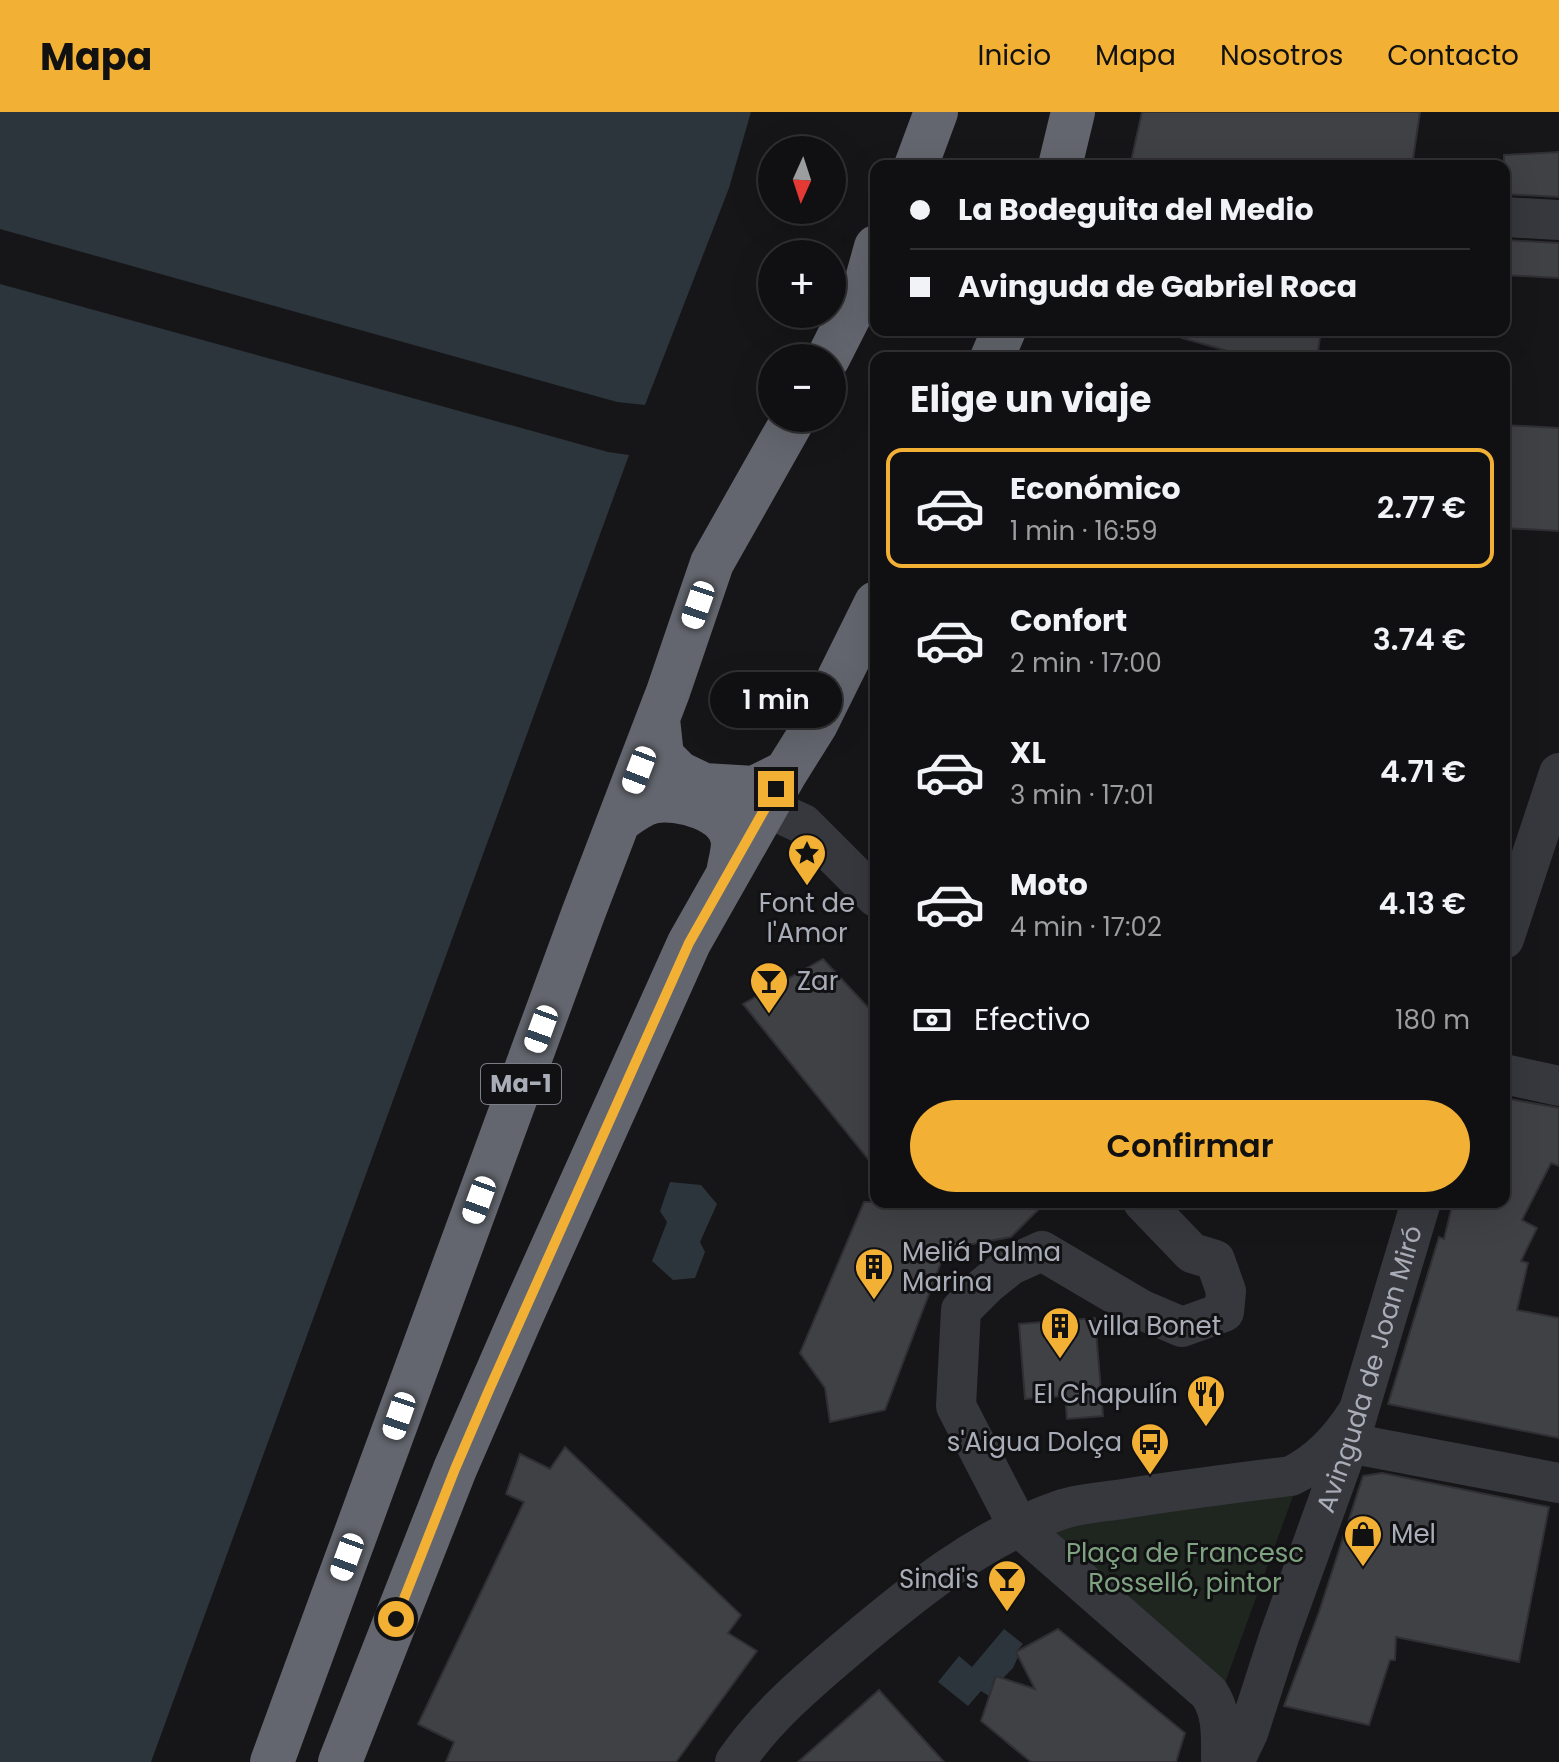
<!DOCTYPE html>
<html lang="es">
<head>
<meta charset="utf-8">
<style>
	body { margin:0; font-family:Poppins,sans-serif; background:#19191b; color:#f1f3f6; height:100vh; display:flex; flex-direction:column; font-size:30px; white-space:nowrap }
	* { box-sizing:border-box; margin:0 }
	p { font-size:26px; color:#9c9d9f }
	.icon { flex:none; width:44px; height:44px; fill:none; stroke:currentColor; stroke-width:2; stroke-linecap:round; stroke-linejoin:round }
	.map { position:relative; flex:1; overflow:hidden }
	.panel { position:absolute; left:870px; top:240px; width:640px; height:856px; display:flex; flex-direction:column; background:#101012; border-radius:16px; box-shadow:0 8px 32px #0002,0 0 0 2px #303032 }
	.panel>* { flex:none }
	.top-card { position:absolute; left:870px; top:48px; width:640px; height:176px; border-radius:16px; box-shadow:0 8px 32px #0002,0 0 0 2px #303032; display:grid; align-content:center; height:176px; padding:0 40px; background:#101012 }
	.needle { width:52px; rotate:183deg }
	.tools { position:absolute; left:758px; top:24px; display:grid; gap:16px }
	.tools a { display:grid; place-items:center; width:88px; height:88px; border-radius:50%; background:#101012; box-shadow:0 8px 32px #0002,0 0 0 2px #303032; font-size:40px }
	.end { position:absolute; width:36px; height:36px; margin:-18px; border:10px solid #f2b134; background:#111; box-shadow:0 0 0 4px #111 }
	.from { border-radius:50% }
	.bubble { position:absolute; height:56px; border-radius:28px; background:#101012; box-shadow:0 8px 32px #0002,0 0 0 2px #303032; font-size:26px; font-weight:600; line-height:56px; text-align:center }
	.car { position:absolute; width:24px; height:48px; margin:-24px -12px; border-radius:10px; box-shadow:0 0 6px 2px #0007; background:linear-gradient(#fff 24%,#345 0 40%,#fff 0 76%,#345 0 86%,#fff 0) }
	.top-card b { display:flex; align-items:center; gap:28px; height:76px; font-size:30px }
	.top-card b+b { border-top:2px solid #303032 }
	.top-card i { width:20px; height:20px; background:#f1f3f6 }
	ul { padding:0; list-style:none }
	li { display:flex; align-items:center; gap:24px; height:120px; margin:0 16px 12px; padding:0 24px; border:4px solid transparent; border-radius:16px }
	li div { flex:1 }
	li b { display:block; font-size:30px }
	li em { font-style:normal; font-weight:600 }
	li.current { border-color:#f2b134 }
	li>.icon { width:72px; height:72px; stroke-width:1.5 }
	h2 { padding:0 40px; font-size:36px; line-height:96px }
	.pay { display:flex; align-items:center; gap:20px; height:88px; padding:0 40px; font-size:30px }
	.pay p { margin-inline-start:auto }
	.primary-button { display:flex; gap:16px; margin-top:auto; padding:16px 40px }
	.primary-button a { flex:1; height:92px; border-radius:48px; background:#f2b134; color:#111; font-size:32px; font-weight:600; line-height:92px; text-align:center }
	header { display:flex; align-items:center; gap:48px; box-sizing:border-box; height:112px; padding:0 40px; background:#f2b134; color:#111 }
	header strong { font-size:38px }
	nav { display:flex; gap:44px; margin-inline-start:auto; font-size:28px }
	.map>svg:first-child { display:block }
</style>
</head>
<body>
<header>
<strong>Mapa</strong>
<nav><a>Inicio</a><a>Mapa</a><a>Nosotros</a><a>Contacto</a></nav>
</header>
<div class="map">
<svg width="1559" height="1650" viewBox="0 0 1559 1650">
	<rect width="100%" height="100%" fill="#161618"/>
	<path fill="#1e261f" d="M1291,1364L1293,1384L1217,1593L1018,1414Z"/>
	<path fill="#2c353c" d="M0,0H751L729,76L645,293L617,290L0,117Z
		M0,172L608,340L629,343L151,1650H0Z
		M670,1070L701,1073L717,1092L700,1130L705,1140L695,1166L673,1168L652,1149L667,1110L660,1099Z
		M1004,1517L1023,1532L1016,1540L1018,1545L1013,1556L1003,1566L995,1564L989,1584L981,1579L968,1594L938,1570L959,1544L972,1555Z"/>
	<path fill="#404145" stroke="#303034" stroke-width="2" d="M1142,0H1420L1412,54H1130Z
		M1559,40V85L1504,82V43Z
		M1504,128L1559,131V166L1504,163Z
		M1183,218H1321L1317,246H1252L1182,226Z
		M1504,313L1559,316V419L1504,416Z
		M823,847L876,904V1057L743,892Z
		M1504,986L1559,996V1054L1551,1051L1522,1108L1537,1116L1521,1149L1528,1151L1517,1198L1559,1206V1326L1388,1292L1439,1125L1444,1127L1453,1090H1504Z
		M864,1090H1046L1011,1125L946,1137L885,1298L830,1310L825,1276L800,1241Z
		M1095,1206L1103,1304L1067,1307L1065,1284L1025,1287L1019,1212Z
		M565,1335L741,1503L728,1521L757,1539L676,1650H446L454,1630L418,1612L524,1390L506,1382L520,1342L550,1357Z
		M1382,1361L1549,1395L1519,1550L1396,1525L1395,1548H1390L1369,1613L1284,1594L1319,1500L1363,1364Z
		M1058,1517L1185,1621L1176,1650H1031L981,1609L996,1564L1035,1577L1016,1540Z
		M879,1578L944,1650H798Z"/>
	<g fill="none" stroke-linecap="round" stroke-linejoin="round">
		<g stroke="#37383d" stroke-width="40">
			<path d="M1504,105L1559,108"/>
			<path d="M766,695L803,712L876,785"/>
			<path d="M1504,827L1559,661"/>
			<path d="M1504,962L1559,974"/>
			<path d="M1143,1090L1192,1141L1215,1148L1226,1179L1224,1200L1182,1215L1142,1198L1042,1139L1011,1153L986,1173L961,1198L956,1294L1018,1414L1209,1581C1223,1602 1221,1625 1221,1650"/>
			<path d="M1349,1331L1559,1371"/>
			<path d="M735,1650C765,1606 805,1572 845,1538C911,1482 980,1425 1063,1397C1082,1391 1103,1390 1123,1387C1179,1378 1235,1371 1291,1364C1320,1350 1340,1328 1357,1301"/>
			<path id="s1" d="M1234,1650L1248,1621L1279,1525L1349,1331L1421,1090"/>
		</g>
		<path stroke="#63666e" stroke-width="44" d="M916,54L936,0
			M1060,54L1073,0
			M828,246L866,171L876,135
			M992,246L1004,218
			M658,607L662,644L679,661L704,673L754,676L786,660
			M619,709C629,702 640,693 652,690C678,684 732,698 733,731C733,741 729,753 728,762
			M272,1650L583,802L668,580L712,451L794,306
			M340,1650L455,1357L522,1203L689,831L786,660L816,612L876,491"/>
	</g>
	<g fill="none" stroke-linecap="round" stroke-linejoin="round">
		<path stroke="#f2b134" stroke-width="10" d="M396,1507L455,1357L489,1278L689,831L776,677"/>
	</g>
	<defs>
		<symbol id="sight-pin" viewBox="-11 -11 22 30"><path d="M0 17L-7.5 6A9.5 9.5 0 1 1 7.5 6Z" fill="#f2b134" stroke="#111113"/><path d="M0-6L1.8-2.2L6-1.7L2.9 1.2L3.7 5.4L0 3.3L-3.7 5.4L-2.9 1.2L-6-1.7L-1.8-2.2Z" fill="#111"/></symbol>
		<symbol id="bar-pin" viewBox="-11 -11 22 30"><path d="M0 17L-7.5 6A9.5 9.5 0 1 1 7.5 6Z" fill="#f2b134" stroke="#111113"/><path d="M-6-5H6L.8 .8V4.5H3.5V6h-7V4.5H-.8V.8Z" fill="#111"/></symbol>
		<symbol id="building-pin" viewBox="-11 -11 22 30"><path d="M0 17L-7.5 6A9.5 9.5 0 1 1 7.5 6Z" fill="#f2b134" stroke="#111113"/><path d="M-4-6H4V6H1V3H-1V6H-4ZM-2.5-4.3h1.7v1.8h-1.7ZM.8-4.3h1.7v1.8H.8ZM-2.5-1h1.7V.8h-1.7ZM.8-1h1.7V.8H.8Z" fill="#111"/></symbol>
		<symbol id="restaurant-pin" viewBox="-11 -11 22 30"><path d="M0 17L-7.5 6A9.5 9.5 0 1 1 7.5 6Z" fill="#f2b134" stroke="#111113"/><path d="M-5-6h1v4h1v-4h1v4h1v-4h1v5L-1.5 .5V6h-2V.5L-5-1ZM5-6V6H3V1.5H1.5Q1.5-4 5-6Z" fill="#111"/></symbol>
		<symbol id="bus-pin" viewBox="-11 -11 22 30"><path d="M0 17L-7.5 6A9.5 9.5 0 1 1 7.5 6Z" fill="#f2b134" stroke="#111113"/><path d="M-5-6H5V4H4V6H2V4H-2V6H-4V4H-5ZM-3.5-4V0h7V-4ZM-3.5 1.2v1.5H-2V1.2ZM2 1.2v1.5H3.5V1.2Z" fill="#111"/></symbol>
		<symbol id="shop-pin" viewBox="-11 -11 22 30"><path d="M0 17L-7.5 6A9.5 9.5 0 1 1 7.5 6Z" fill="#f2b134" stroke="#111113"/><path d="M-5-2.5h2.3a2.7 3.5 0 0 1 5.4 0H5L5.5 6h-11ZM-1.5-2.5h3a1.5 2.3 0 0 0-3 0Z" fill="#111"/></symbol>
	</defs>
	<g fill-rule="evenodd">
		<use href="#sight-pin" x="785" y="719" width="44" height="60"/>
		<use href="#bar-pin" x="747" y="847" width="44" height="60"/>
		<use href="#building-pin" x="852" y="1133" width="44" height="60"/>
		<use href="#building-pin" x="1038" y="1192" width="44" height="60"/>
		<use href="#restaurant-pin" x="1184" y="1260" width="44" height="60"/>
		<use href="#bus-pin" x="1128" y="1308" width="44" height="60"/>
		<use href="#shop-pin" x="1341" y="1400" width="44" height="60"/>
		<use href="#bar-pin" x="985" y="1445" width="44" height="60"/>
	</g>
	<g text-anchor="middle" stroke-width="6" stroke-linejoin="round" paint-order="stroke">
		<rect fill="#111113" stroke="#7b7e86" stroke-width="2" x="481" y="952" width="80" height="40" rx="6"/>
		<g font-size="24" font-weight="bold" fill="#a8adb8">
			<text x="521" y="980">Ma-1</text>
		</g>
		<g font-size="26" fill="#a8adb8" stroke="#111113" text-anchor="start">
			<text x="807" y="800" text-anchor="middle">Font de<tspan x="807" dy="30">l'Amor</tspan></text>
			<text x="797" y="878">Zar</text>
			<text x="902" y="1149">Meliá Palma<tspan x="902" dy="30">Marina</tspan></text>
			<text x="1088" y="1223">villa Bonet</text>
			<text x="1178" y="1291" text-anchor="end">El Chapulín</text>
			<text x="1122" y="1339" text-anchor="end">s'Aigua Dolça</text>
			<text x="1391" y="1431">Mel</text>
			<text x="979" y="1476" text-anchor="end">Sindi's</text>
		</g>
		<g font-size="26" fill="#a8adb8" stroke="#111113">
			<text dy="9" stroke="none"><textPath href="#s1" startOffset="416">Avinguda de Joan Miró</textPath></text>
		</g>
		<g font-size="26" fill="#7fa381" stroke="#111113">
			<text x="1185" y="1450">Plaça de Francesc<tspan x="1185" dy="30">Rosselló, pintor</tspan></text>
		</g>
	</g>
</svg>
<div class="tools">
<a><svg class="needle" viewBox="-14 -14 28 28"><path d="M0-13l5 13h-10z" fill="#e53935"/><path d="M0 13l5-13h-10z" fill="#9c9d9f"/></svg></a>
<a>+</a>
<a>−</a>
</div>
<i class="end from" style="left:396px;top:1507px"></i>
<i class="end" style="left:776px;top:677px"></i>
<div class="bubble" style="left:710px;top:560px;width:132px">1 min</div>
<i class="car" style="left:698px;top:493px;rotate:199deg"></i>
<i class="car" style="left:639px;top:658px;rotate:201deg"></i>
<i class="car" style="left:541px;top:917px;rotate:200deg"></i>
<i class="car" style="left:479px;top:1088px;rotate:200deg"></i>
<i class="car" style="left:399px;top:1304px;rotate:199deg"></i>
<i class="car" style="left:347px;top:1445px;rotate:200deg"></i>
<div class="top-card">
<b><i class="from"></i>La Bodeguita del Medio</b>
<b><i></i>Avinguda de Gabriel Roca</b>
</div>
<section class="panel">
<h2>Elige un viaje</h2>
<ul>
<li class="current"><svg class="icon" aria-label="car" viewBox="0 0 24 24"><path d="M5 17H2v-5l4-1 3-4h7l3 4 3 1v5h-3M9 17h6M6 11h13"/><circle cx="7" cy="17" r="2"/><circle cx="17" cy="17" r="2"/></svg><div><b>Económico</b><p>1 min · 16:59</p></div><em>2.77 €</em></li>
<li><svg class="icon" aria-label="car" viewBox="0 0 24 24"><path d="M5 17H2v-5l4-1 3-4h7l3 4 3 1v5h-3M9 17h6M6 11h13"/><circle cx="7" cy="17" r="2"/><circle cx="17" cy="17" r="2"/></svg><div><b>Confort</b><p>2 min · 17:00</p></div><em>3.74 €</em></li>
<li><svg class="icon" aria-label="car" viewBox="0 0 24 24"><path d="M5 17H2v-5l4-1 3-4h7l3 4 3 1v5h-3M9 17h6M6 11h13"/><circle cx="7" cy="17" r="2"/><circle cx="17" cy="17" r="2"/></svg><div><b>XL</b><p>3 min · 17:01</p></div><em>4.71 €</em></li>
<li><svg class="icon" aria-label="car" viewBox="0 0 24 24"><path d="M5 17H2v-5l4-1 3-4h7l3 4 3 1v5h-3M9 17h6M6 11h13"/><circle cx="7" cy="17" r="2"/><circle cx="17" cy="17" r="2"/></svg><div><b>Moto</b><p>4 min · 17:02</p></div><em>4.13 €</em></li>
</ul>
<div class="pay"><svg class="icon" aria-label="cash" viewBox="0 0 24 24"><path d="M3 7h18v10H3z"/><circle cx="12" cy="12" r="2"/></svg>Efectivo<p>180 m</p></div>
<div class="primary-button"><a>Confirmar</a></div>
</section>
</div>
</body>
</html>
